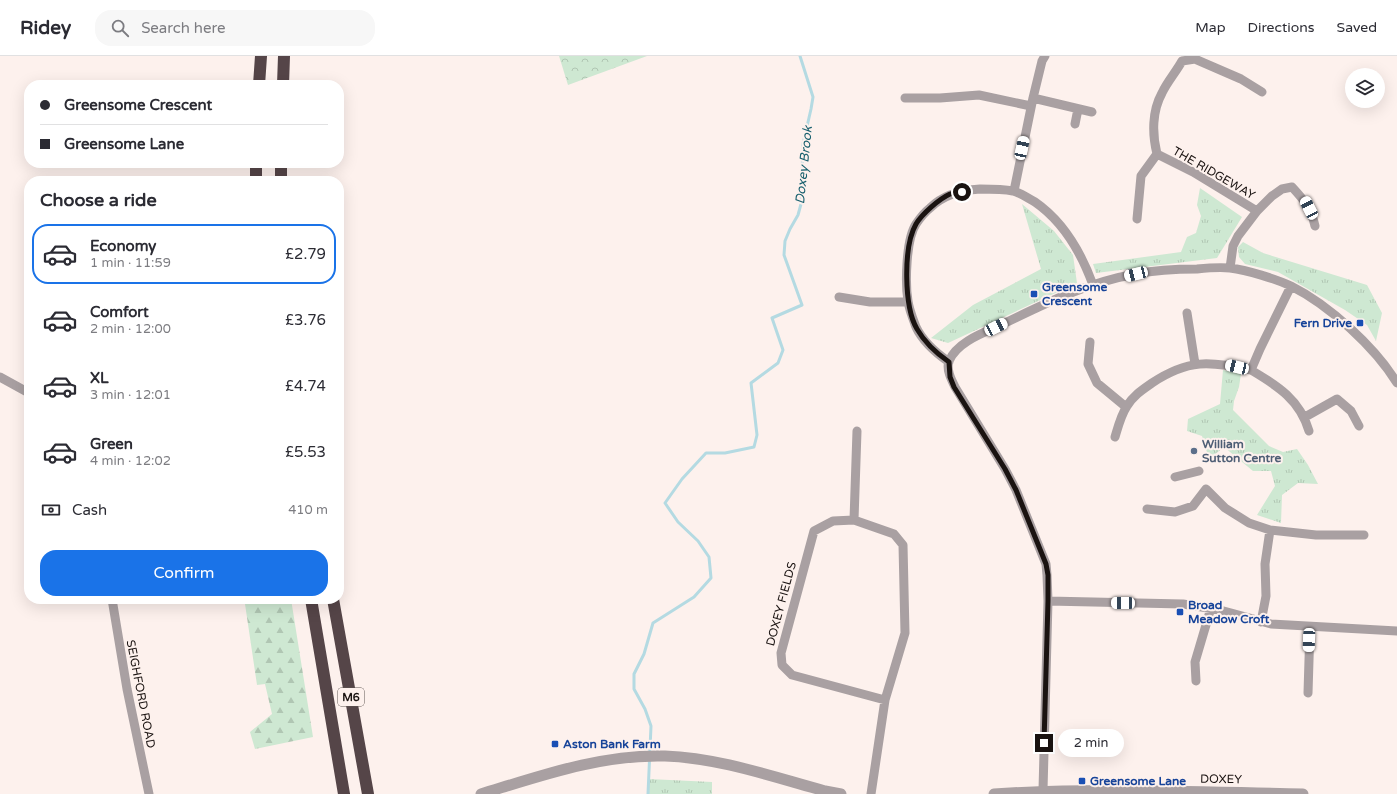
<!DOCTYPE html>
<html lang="en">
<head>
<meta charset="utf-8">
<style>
	body { margin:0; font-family:"Varela Round",sans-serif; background:#f7f7f7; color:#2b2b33; height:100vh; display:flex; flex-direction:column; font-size:15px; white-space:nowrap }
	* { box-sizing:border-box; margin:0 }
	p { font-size:13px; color:#7c7c81 }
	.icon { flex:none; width:22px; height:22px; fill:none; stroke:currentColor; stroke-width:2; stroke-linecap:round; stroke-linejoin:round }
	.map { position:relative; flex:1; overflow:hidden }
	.drawer { position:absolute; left:24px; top:120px; width:320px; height:428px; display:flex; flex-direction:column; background:#fff; border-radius:16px; box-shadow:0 4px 16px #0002 }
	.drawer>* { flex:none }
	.banner { position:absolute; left:24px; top:24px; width:320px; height:88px; border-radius:16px; box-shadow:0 4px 16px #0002; display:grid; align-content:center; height:88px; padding:0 16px; background:#fff }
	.tools { position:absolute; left:1345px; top:12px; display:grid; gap:8px }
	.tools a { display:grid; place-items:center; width:40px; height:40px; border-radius:50%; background:#fff; box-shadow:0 4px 16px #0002; font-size:20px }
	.end { position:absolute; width:18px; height:18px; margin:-9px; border:5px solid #1a1311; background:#fff; box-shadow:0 0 0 2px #fff }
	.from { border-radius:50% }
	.bubble { position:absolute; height:28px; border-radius:14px; background:#fff; box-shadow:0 4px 16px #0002; font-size:13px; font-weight:600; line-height:28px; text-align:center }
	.car { position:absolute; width:12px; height:24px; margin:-12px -6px; border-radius:5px; box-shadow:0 0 3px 1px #0007; background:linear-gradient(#fff 24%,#345 0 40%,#fff 0 76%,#345 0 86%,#fff 0) }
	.banner b { display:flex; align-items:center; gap:14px; height:38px; font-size:15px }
	.banner b+b { border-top:1px solid #e1e1e2 }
	.banner i { width:10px; height:10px; background:#2b2b33 }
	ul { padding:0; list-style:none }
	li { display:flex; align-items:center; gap:12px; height:60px; margin:0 8px 6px; padding:0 8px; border:2px solid transparent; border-radius:16px }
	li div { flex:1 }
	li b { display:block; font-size:15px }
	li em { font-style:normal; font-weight:600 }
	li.current { border-color:#1a73e8 }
	li>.icon { width:36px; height:36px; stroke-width:1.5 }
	h2 { padding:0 16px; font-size:18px; line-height:48px }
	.pay { display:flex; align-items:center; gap:10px; height:44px; padding:0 16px; font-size:15px }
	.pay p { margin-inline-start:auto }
	.button { display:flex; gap:8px; margin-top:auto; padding:8px 16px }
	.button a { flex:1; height:46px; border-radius:16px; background:#1a73e8; color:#fff; font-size:16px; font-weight:600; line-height:46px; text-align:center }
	header { display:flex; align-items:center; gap:24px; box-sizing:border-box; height:56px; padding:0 20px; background:#fff; border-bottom:1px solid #e1e1e2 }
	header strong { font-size:19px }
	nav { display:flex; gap:22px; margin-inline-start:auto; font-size:14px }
	.search { width:280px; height:36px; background:#f7f7f7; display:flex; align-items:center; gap:10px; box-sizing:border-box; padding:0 14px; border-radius:16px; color:#7c7c81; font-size:15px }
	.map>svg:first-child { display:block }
</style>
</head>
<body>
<header>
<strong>Ridey</strong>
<div class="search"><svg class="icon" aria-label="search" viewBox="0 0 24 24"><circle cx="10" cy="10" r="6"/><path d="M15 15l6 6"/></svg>Search here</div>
<nav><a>Map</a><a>Directions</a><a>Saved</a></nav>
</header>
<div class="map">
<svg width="1397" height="738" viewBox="0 0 1397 738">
	<defs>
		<pattern id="grass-tufts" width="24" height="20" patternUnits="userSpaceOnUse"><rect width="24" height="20" fill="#cee8d2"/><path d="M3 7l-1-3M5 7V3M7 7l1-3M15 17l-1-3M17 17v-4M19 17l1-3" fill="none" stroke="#b0c6b3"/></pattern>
		<pattern id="forest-firs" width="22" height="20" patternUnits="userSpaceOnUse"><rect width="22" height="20" fill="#cee8d2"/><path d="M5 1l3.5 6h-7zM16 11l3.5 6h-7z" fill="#b0c6b3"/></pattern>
		<pattern id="park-crowns" width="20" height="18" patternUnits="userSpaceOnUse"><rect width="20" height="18" fill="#cee8d2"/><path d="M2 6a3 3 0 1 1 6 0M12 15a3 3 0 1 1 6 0" fill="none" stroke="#b0c6b3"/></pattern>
	</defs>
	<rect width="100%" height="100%" fill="#fdf1ed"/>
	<path fill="url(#grass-tufts)" d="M1200,132L1242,161L1217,202L1096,217L1093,208L1181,196L1187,181L1196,177L1201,160L1197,149Z
		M1022,148L1054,175L1073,199L1077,227L948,287L931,282L973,249L1041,213Z
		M1243,186L1263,197L1367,229L1382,257L1376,285L1367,269L1345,254L1278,216L1245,208L1239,201L1238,191Z
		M1223,314L1241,318L1239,331L1234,345L1233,354L1269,390L1283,396L1297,393L1308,409L1318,428L1298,427L1282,439L1281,467L1257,459L1275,430L1271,415H1253L1224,391L1209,403L1202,380L1187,375L1188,363L1220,348Z
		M649,723L712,726V738H648Z"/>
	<path fill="url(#forest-firs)" d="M269,543H291L313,681L255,693L250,676L272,658L265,628L257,629L245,548Z"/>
	<path fill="url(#park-crowns)" d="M559,0H647L568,29Z"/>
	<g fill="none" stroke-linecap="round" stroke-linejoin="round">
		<path stroke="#b4dae2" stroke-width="3" d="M648,738L651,670L645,653L634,633V618L644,598L653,567L694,541L711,522L709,501L698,485L678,466L665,447L682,423L706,397H725L754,391L757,379L751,327L778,307L783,294L772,262L802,249L784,199L785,185L790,173L798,159L801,148L803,88L811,53L813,41L800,0"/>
		<path stroke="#a9a0a2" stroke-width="9" d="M905,42H940L979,39L1031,50
			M1033,42L1092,56
			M1075,68L1078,53
			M1014,135L1033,42L1042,5L1045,0
			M1257,155L1193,116L1157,98C1152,78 1152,55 1162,37C1167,26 1176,16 1182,5L1195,3L1241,23L1262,36
			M1137,163L1141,120L1157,98
			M1230,212L1233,190L1238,180L1257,155L1272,140L1282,133L1292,131C1304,144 1311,152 1315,170
			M839,241L870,246H908
			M1187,257L1195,308
			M1090,286L1088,308L1097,327L1126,351
			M949,306C936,297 923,286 916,271C913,263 909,253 908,245C905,227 906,183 916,168C920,162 925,156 930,152C943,139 962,134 980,133C991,133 1003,133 1013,135C1021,137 1028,142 1035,146C1064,166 1081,196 1093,229
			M1251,314C1278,330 1300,344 1309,375
			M0,321L29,337
			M1305,361L1337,343L1351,355L1359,370
			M857,375L854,464L894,478L903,489L905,577L885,644L871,738
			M1115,381C1118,371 1121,359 1127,350C1134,339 1142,334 1152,327C1188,303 1210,305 1251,314L1260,293L1291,230
			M1175,421L1199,415
			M1147,453L1175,456L1193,450L1206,433L1225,452L1249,467L1270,474L1265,508L1266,540L1261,566
			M854,464L833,465L814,475L781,597L782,609L792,619L885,644
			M1270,474L1316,479H1364
			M112,543L127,633L149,738
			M1048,545L1183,548L1220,554L1271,568L1397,575
			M1196,625L1195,606L1211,552
			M1308,637L1310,571
			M1043,734L1048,545L1047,519L1046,508L1016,434L1005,413L955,331C951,323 946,313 949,305C957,286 983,277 1001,269C1044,248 1088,226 1136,218C1156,214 1177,213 1197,213C1207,212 1219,211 1230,212C1247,214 1276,223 1291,230C1329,249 1375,291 1397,327"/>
		<path stroke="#a9a0a2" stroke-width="11" d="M481,738C540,720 602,698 665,700C720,702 773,721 825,735L841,738
			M994,738C1097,731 1200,736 1303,738"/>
		<path stroke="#554548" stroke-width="12" d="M259,29L261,0
			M283,29L284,0
			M256,107V125
			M281,125V107
			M311,543L344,738
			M333,543L368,738"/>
	</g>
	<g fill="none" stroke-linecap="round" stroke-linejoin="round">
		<path stroke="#1a1311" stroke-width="5" d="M962,136C958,137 953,137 950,138C939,143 922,158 916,168C903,191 904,251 917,273C925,287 936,297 949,306L950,321L954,331L1005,413L1016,434L1046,508L1048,519V545L1044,687"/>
	</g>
	<g fill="#1a4fb4" stroke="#fdf1ed" stroke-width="1.5">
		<rect x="1030" y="234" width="8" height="8" rx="2"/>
		<rect x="1356" y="263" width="8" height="8" rx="2"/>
		<rect x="1176" y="552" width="8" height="8" rx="2"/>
		<rect x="551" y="684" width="8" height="8" rx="2"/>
		<rect x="1078" y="721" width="8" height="8" rx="2"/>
	</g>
	<circle fill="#5c6f8a" stroke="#fdf1ed" stroke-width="1.5" cx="1194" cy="395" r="4"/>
	<g text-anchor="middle" stroke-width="4" stroke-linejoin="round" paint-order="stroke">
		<rect fill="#fdf1ed" stroke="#5e5653" stroke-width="1" x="338" y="632" width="26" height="18" rx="3"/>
		<g font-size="11" font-weight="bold" fill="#1a1311">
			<text x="351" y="645">M6</text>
		</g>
		<g font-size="12" fill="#1a1311" stroke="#fdf1ed">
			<text transform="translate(1214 117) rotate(30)" y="4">THE RIDGEWAY</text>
			<text transform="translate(781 548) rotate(-75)" y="4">DOXEY FIELDS</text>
			<text transform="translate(141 638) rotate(79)" y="4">SEIGHFORD ROAD</text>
			<text transform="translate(1221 723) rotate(1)" y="4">DOXEY</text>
		</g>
		<g font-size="12" font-weight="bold" fill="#164399" stroke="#fdf1ed" text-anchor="start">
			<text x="1042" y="235">Greensome<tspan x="1042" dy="14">Crescent</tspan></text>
			<text x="1352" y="271" text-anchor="end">Fern Drive</text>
			<text x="1188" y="553">Broad<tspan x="1188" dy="14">Meadow Croft</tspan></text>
			<text x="563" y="692">Aston Bank Farm</text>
			<text x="1090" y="729">Greensome Lane</text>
		</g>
		<g font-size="12" font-weight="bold" fill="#4e5e75" stroke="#fdf1ed" text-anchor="start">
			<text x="1202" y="392">William<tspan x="1202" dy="14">Sutton Centre</tspan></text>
		</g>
		<g font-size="13" font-style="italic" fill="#18606e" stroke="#fdf1ed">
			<text transform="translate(803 109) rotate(-84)" y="5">Doxey Brook</text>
		</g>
	</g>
</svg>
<div class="tools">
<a><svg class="icon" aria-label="layers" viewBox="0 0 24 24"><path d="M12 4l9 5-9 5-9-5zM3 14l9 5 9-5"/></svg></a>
</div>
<i class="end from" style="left:962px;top:136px"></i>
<i class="end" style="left:1044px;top:687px"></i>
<div class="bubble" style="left:1058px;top:673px;width:66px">2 min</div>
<i class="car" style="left:1022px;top:92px;rotate:12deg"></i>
<i class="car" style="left:1309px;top:152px;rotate:333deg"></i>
<i class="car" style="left:1136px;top:218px;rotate:256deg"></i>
<i class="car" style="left:996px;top:271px;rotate:64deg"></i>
<i class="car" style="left:1237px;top:311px;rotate:283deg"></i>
<i class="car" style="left:1123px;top:547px;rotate:271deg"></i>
<i class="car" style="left:1309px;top:584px;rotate:182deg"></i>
<div class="banner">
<b><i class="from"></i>Greensome Crescent</b>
<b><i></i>Greensome Lane</b>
</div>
<section class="drawer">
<h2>Choose a ride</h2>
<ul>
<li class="current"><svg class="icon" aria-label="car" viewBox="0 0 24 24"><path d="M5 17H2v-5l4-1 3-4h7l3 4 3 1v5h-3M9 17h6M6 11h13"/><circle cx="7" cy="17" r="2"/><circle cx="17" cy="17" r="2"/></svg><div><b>Economy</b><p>1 min · 11:59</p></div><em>£2.79</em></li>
<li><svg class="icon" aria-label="car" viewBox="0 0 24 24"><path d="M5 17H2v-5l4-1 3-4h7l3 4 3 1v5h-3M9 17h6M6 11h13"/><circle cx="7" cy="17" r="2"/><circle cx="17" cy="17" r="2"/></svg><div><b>Comfort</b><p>2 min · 12:00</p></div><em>£3.76</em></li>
<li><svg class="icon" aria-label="car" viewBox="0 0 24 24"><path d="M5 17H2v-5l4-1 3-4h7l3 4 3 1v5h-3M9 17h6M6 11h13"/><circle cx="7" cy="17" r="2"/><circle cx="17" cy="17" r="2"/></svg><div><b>XL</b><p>3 min · 12:01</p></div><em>£4.74</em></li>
<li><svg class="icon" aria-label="car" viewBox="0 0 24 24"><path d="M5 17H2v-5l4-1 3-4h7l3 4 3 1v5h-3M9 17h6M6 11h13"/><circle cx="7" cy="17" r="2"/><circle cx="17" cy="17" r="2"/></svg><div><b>Green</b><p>4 min · 12:02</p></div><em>£5.53</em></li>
</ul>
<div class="pay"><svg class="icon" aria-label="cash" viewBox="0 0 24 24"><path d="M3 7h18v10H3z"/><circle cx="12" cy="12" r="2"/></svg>Cash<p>410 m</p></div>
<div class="button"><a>Confirm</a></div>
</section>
</div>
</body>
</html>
